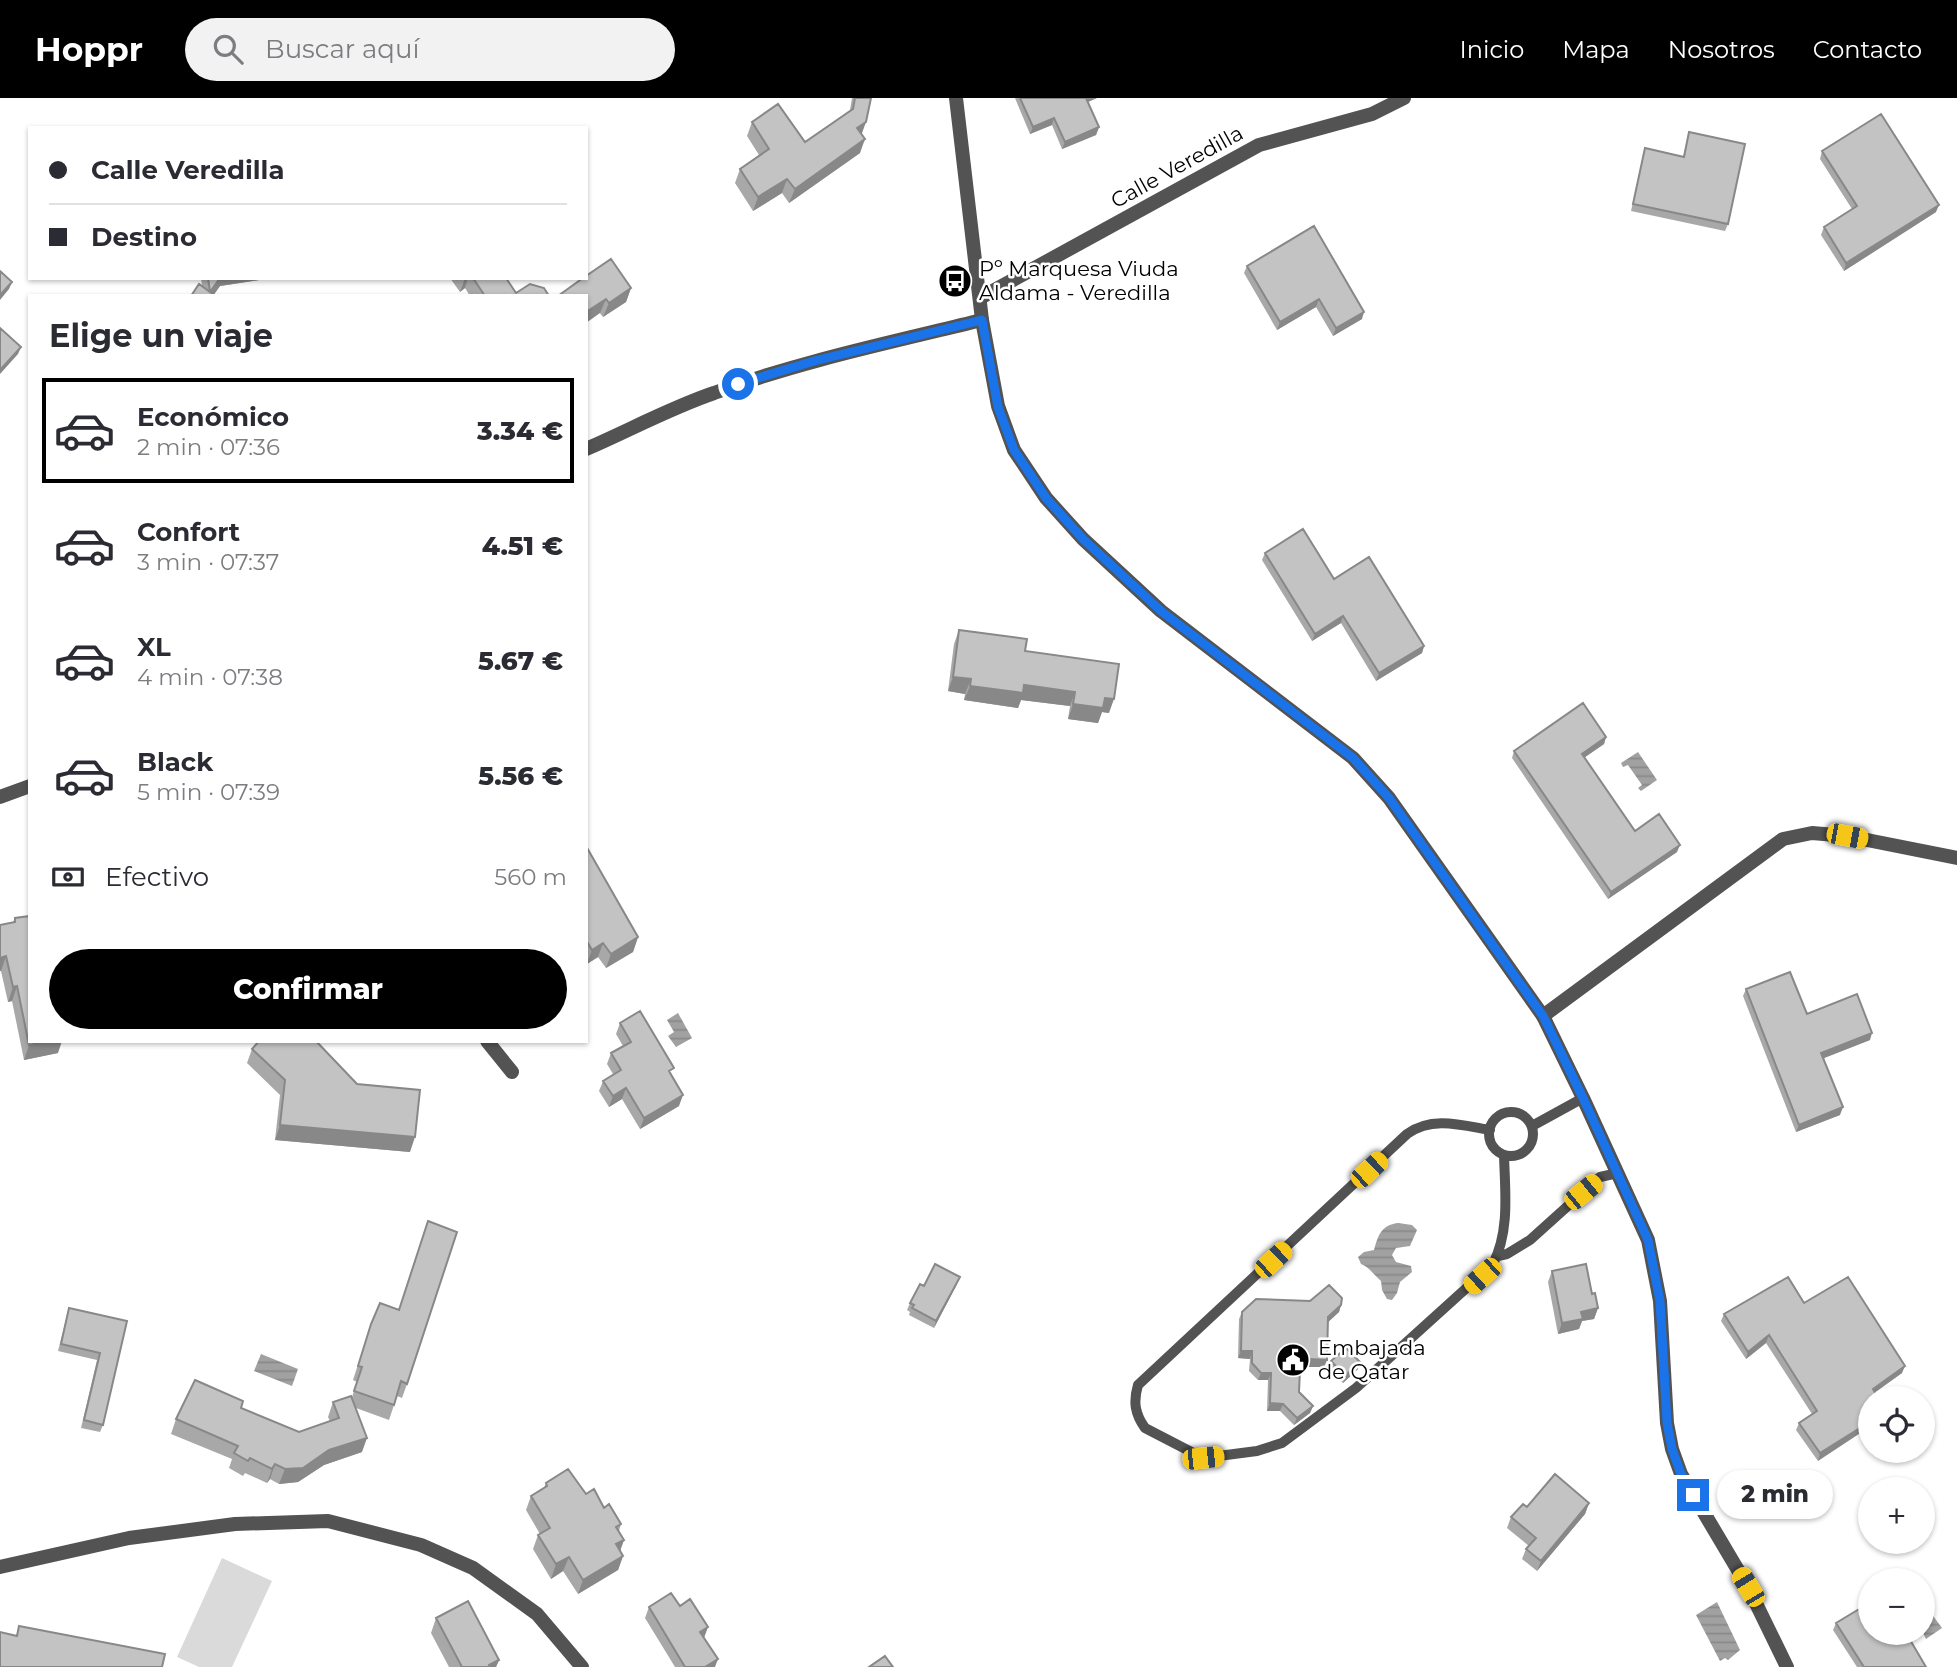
<!DOCTYPE html>
<html lang="es">
<head>
<meta charset="utf-8">
<style>
	body { margin:0; font-family:Montserrat,sans-serif; background:#f2f2f3; color:#2b2b33; height:100vh; display:flex; flex-direction:column; font-size:26px; white-space:nowrap }
	* { box-sizing:border-box; margin:0 }
	p { font-size:23px; color:#7c7c81 }
	.icon { flex:none; width:38px; height:38px; fill:none; stroke:currentColor; stroke-width:2; stroke-linecap:round; stroke-linejoin:round }
	.map { position:relative; flex:1; overflow:hidden }
	.details { position:absolute; left:28px; top:196px; width:560px; height:749px; display:flex; flex-direction:column; background:#fff; border-radius:0px; box-shadow:0 2px 5px #0004 }
	.details>* { flex:none }
	.top-card { position:absolute; left:28px; top:28px; width:560px; height:154px; border-radius:0px; box-shadow:0 2px 5px #0004; display:grid; align-content:center; height:154px; padding:0 21px; background:#fff }
	.fabs { position:absolute; left:1858px; top:1288px; display:grid; gap:14px }
	.fabs a { display:grid; place-items:center; width:77px; height:77px; border-radius:50%; background:#fff; box-shadow:0 2px 5px #0004; font-size:35px }
	.end { position:absolute; width:32px; height:32px; margin:-16px; border:9px solid #1a73e8; background:#fff; box-shadow:0 0 0 4px #fff }
	.from { border-radius:50% }
	.bubble { position:absolute; height:49px; border-radius:24px; background:#fff; box-shadow:0 2px 5px #0004; font-size:23px; font-weight:800; line-height:49px; text-align:center }
	.car { position:absolute; width:21px; height:42px; margin:-21px -10px; border-radius:9px; box-shadow:0 0 5px 2px #0007; background:linear-gradient(#f5c518 24%,#345 0 40%,#f5c518 0 76%,#345 0 86%,#f5c518 0) }
	.top-card b { display:flex; align-items:center; gap:24px; height:66px; font-size:26px }
	.top-card b+b { border-top:2px solid #e1e1e2 }
	.top-card i { width:18px; height:18px; background:#2b2b33 }
	ul { padding:0; list-style:none }
	li { display:flex; align-items:center; gap:21px; height:105px; margin:0 14px 10px; padding:0 7px; border:4px solid transparent; border-radius:0px }
	li div { flex:1 }
	li b { display:block; font-size:26px }
	li em { font-style:normal; font-weight:800 }
	li.selected { border-color:#000 }
	li>.icon { width:63px; height:63px; stroke-width:1.5 }
	h2 { padding:0 21px; font-size:32px; line-height:84px }
	.pay { display:flex; align-items:center; gap:18px; height:77px; padding:0 21px; font-size:26px }
	.pay p { margin-inline-start:auto }
	.primary-button { display:flex; gap:14px; margin-top:auto; padding:14px 21px }
	.primary-button a { flex:1; height:80px; border-radius:42px; background:#000; color:#fff; font-size:28px; font-weight:800; line-height:80px; text-align:center }
	header { display:flex; align-items:center; gap:42px; box-sizing:border-box; height:98px; padding:0 35px; background:#000; color:#fff }
	header strong { font-size:33px }
	nav { display:flex; gap:38px; margin-inline-start:auto; font-size:24px }
	.search { width:490px; height:63px; background:#f2f2f3; display:flex; align-items:center; gap:18px; box-sizing:border-box; padding:0 24px; border-radius:38px; color:#7c7c81; font-size:26px }
	.map>svg:first-child { display:block }
</style>
</head>
<body>
<header>
<strong>Hoppr</strong>
<div class="search"><svg class="icon" aria-label="search" viewBox="0 0 24 24"><circle cx="10" cy="10" r="6"/><path d="M15 15l6 6"/></svg>Buscar aquí</div>
<nav><a>Inicio</a><a>Mapa</a><a>Nosotros</a><a>Contacto</a></nav>
</header>
<div class="map">
<svg width="1957" height="1569" viewBox="0 0 1957 1569">
	<defs>
		<pattern id="water-rules" width="6" height="5" patternUnits="userSpaceOnUse" patternTransform="scale(1.75)"><rect width="6" height="5" fill="#a1a1a1"/><path d="M0 2.5h6" fill="none" stroke="#898989"/></pattern>
	</defs>
	<rect width="100%" height="100%" fill="#fff"/>
	<path fill="#dadada" d="M222,1460L272,1483L232,1569H199L177,1559Z"/>
	<path fill="url(#water-rules)" d="M1638,654L1657,682L1641,693L1638,690L1642,687L1628,667L1623,669L1621,665Z
		M678,915L692,940L676,949L668,938L674,934L667,922Z
		M1398,1125L1412,1127L1417,1132L1410,1148L1396,1150L1392,1157L1396,1164L1411,1168L1412,1174L1400,1184L1397,1195L1392,1202L1387,1201L1382,1192L1381,1183C1374,1177 1369,1169 1361,1166L1358,1159L1364,1154L1374,1152C1378,1138 1381,1127 1398,1125Z
		M261,1256L298,1271L292,1288L254,1273Z
		M1717,1504L1740,1552L1728,1562L1725,1560L1720,1563L1696,1517Z
		M1923,1504L1942,1530L1926,1541L1923,1535Z"/>
	<g fill="none" stroke-linecap="round" stroke-linejoin="round">
		<path stroke="#535353" stroke-width="10" d="M1489 1036a22 22 0 1 1 44 0a22 22 0 1 1-44 0Z
			M1532,1028L1583,1000
			M1490,1032C1461,1027 1432,1018 1407,1036L1138,1287C1133,1304 1135,1316 1145,1330L1203,1360L1257,1353L1282,1345L1356,1290L1493,1166C1510,1133 1505,1093 1504,1057
			M1498,1158L1507,1156L1530,1142L1600,1079L1618,1075"/>
		<path stroke="#535353" stroke-width="14" d="M980,200L1259,47L1372,16L1404,0
			M586,351C628,333 670,310 714,295C801,263 892,244 982,222
			M0,699L30,688
			M1543,918L1783,741L1812,735L1847,738L1957,760
			M487,943L512,974"/>
		<path stroke="#535353" stroke-width="14" d="M956,0L982,222L998,308L1014,352L1046,400L1083,441L1161,513L1353,660L1389,700L1543,918L1583,1000L1648,1142L1660,1203L1667,1325L1672,1351L1681,1376L1748,1489L1787,1569
			M0,1469L129,1440L235,1426L328,1423L421,1447L473,1470L537,1516L582,1569"/>
	</g>
	<path fill="#a8a8a8" d="M852,0H871L861,36L860,55L789,105L782,95L753,113L735,85L740,71L759,57L747,38L752,24L805,44L850,12Z
		M1015,0H1097L1088,4L1099,29L1096,37L1062,51L1052,27L1030,36Z
		M1689,34L1728,126L1725,133L1631,113L1643,58L1645,50L1683,59Z
		M1822,53L1936,114L1844,173L1821,137L1824,129L1852,111L1820,61Z
		M1247,168L1362,221L1333,238L1316,209L1277,232L1244,175Z
		M201,180H273L220,188L214,196L202,189Z
		M450,180H506L516,195L549,198H470L465,190L460,194Z
		M631,190L626,204L603,219L586,198Z
		M1265,455L1334,481L1424,548L1422,555L1376,583L1341,525L1312,543L1262,462Z
		M959,532L1025,553L1109,615L1102,614L1098,625L1068,621L1070,608L1021,602L1018,610L964,602L965,596L948,593L954,546Z
		M1606,639L1604,646L1584,660L1635,733L1677,754L1608,801L1512,660L1514,653Z
		M586,748L638,839L633,854L606,870L598,859L587,866L586,865Z
		M15,820L58,955L24,962L12,903L8,904L1,873H0V827L13,824Z
		M1746,891L1870,942L1824,960L1840,1017L1796,1034L1743,898Z
		M620,925L671,977L679,1008L640,1031L622,1001L609,1009L599,993L603,983L613,976L607,966L611,955L623,948L616,936Z
		M252,951L410,1054L275,1042L280,997L247,965Z
		M1552,1173L1592,1196L1598,1210L1594,1221L1582,1223L1579,1231L1558,1236L1548,1184Z
		M957,1186L934,1230L909,1217L910,1214L907,1212L910,1205L924,1188Z
		M1804,1205L1902,1275L1875,1294L1818,1363L1796,1332L1799,1325L1812,1316L1766,1245L1746,1261L1721,1223L1724,1216Z
		M1341,1207L1339,1214L1328,1224L1327,1262L1324,1269H1307L1300,1276L1299,1294L1313,1308L1310,1315L1294,1327L1280,1313H1267L1268,1282H1258L1249,1273L1250,1261L1238,1260L1239,1221L1242,1214Z
		M69,1210L127,1223L103,1327L100,1334L81,1330L97,1262L58,1253Z
		M371,1226L407,1286L402,1300L397,1298L389,1322L356,1310L362,1354L324,1367L298,1384L279,1386L270,1381L267,1385L245,1375L243,1378L229,1370L232,1361L171,1336L176,1321L241,1310L299,1334L330,1323L328,1319L333,1304L352,1299L357,1284L353,1282Z
		M1331,1263L1358,1271L1343,1285L1328,1271Z
		M546,1385L586,1396L621,1426L619,1433L624,1442L620,1452L623,1458L618,1472L578,1496L563,1473L551,1481L533,1451L538,1437L540,1436L526,1412L531,1398L544,1390Z
		M1589,1405L1585,1416L1537,1473L1522,1461L1526,1451L1529,1448L1507,1430L1511,1419L1527,1409Z
		M680,1508L704,1540L715,1569H675L645,1520L649,1509Z
		M436,1520L499,1562L496,1569H449L431,1535Z
		M1836,1525L1926,1569H1857L1833,1532Z"/>
	<path fill="#888" d="M1085,0H1097L1083,6Z
		M1054,20L1052,27L1030,36L1033,29Z
		M866,24L861,38L857,30Z
		M1099,29L1096,37L1062,51L1065,44Z
		M865,41L860,55L789,105L795,91Z
		M787,81L782,95L753,113L758,99Z
		M1939,107L1936,114L1844,173L1846,165Z
		M220,180H273L220,188L213,198L210,194Z
		M465,180H468L465,190L460,194Z
		M12,184L9,191L0,202V197Z
		M631,190L626,204L603,219L609,205Z
		M606,201L600,215L586,225V214Z
		M1319,201L1316,209L1277,232L1280,224Z
		M1364,214L1362,221L1333,238L1336,230Z
		M21,249L18,256L0,276V272Z
		M1343,518L1341,525L1312,543L1315,536Z
		M1424,548L1422,555L1376,583L1379,575Z
		M953,579L971,581L965,596L948,593Z
		M1024,587L1075,594L1070,608L1021,602L1018,610L964,602L970,588Z
		M1105,600L1114,601L1109,615L1102,614L1098,625L1068,621L1073,606Z
		M1606,639L1604,646L1579,663L1582,656Z
		M1680,747L1677,754L1608,801L1611,794Z
		M638,839L633,854L606,870L611,856Z
		M603,845L598,859L587,866L592,852Z
		M6,858L1,873H0V860Z
		M17,888L12,903L8,904L13,889Z
		M1872,935L1870,942L1819,962L1821,955Z
		M50,943H62L58,955L24,962L29,947Z
		M626,990L622,1001L609,1009L613,998Z
		M683,997L679,1008L640,1031L644,1020Z
		M1843,1009L1840,1017L1796,1034L1799,1027Z
		M280,1027L415,1039L410,1054L275,1042Z
		M960,1179L957,1186L934,1230L936,1223Z
		M1341,1207L1339,1214L1325,1227L1328,1219Z
		M1598,1210L1594,1221L1582,1223L1579,1231L1558,1236L1562,1225L1581,1214Z
		M1769,1237L1766,1245L1746,1261L1748,1254Z
		M1241,1253H1252L1250,1261L1238,1260Z
		M1310,1261L1327,1262L1324,1269H1307L1297,1278L1300,1271Z
		M1360,1264L1358,1271L1343,1285L1345,1278Z
		M1905,1268L1902,1275L1870,1298L1873,1291Z
		M1261,1275H1271L1268,1282H1258Z
		M1270,1305L1283,1306L1280,1313H1267Z
		M1313,1308L1310,1315L1294,1327L1297,1320Z
		M1871,1323V1328L1818,1363L1820,1355Z
		M367,1340L362,1354L324,1367L298,1384L279,1386L285,1371L329,1352Z
		M275,1366L270,1381L267,1385L272,1371Z
		M1589,1405L1585,1416L1537,1473L1541,1463Z
		M624,1442L619,1456L616,1446Z
		M623,1458L618,1472L578,1496L583,1482Z
		M569,1459L563,1473L551,1481L556,1466Z
		M708,1529L704,1540L700,1534Z
		M718,1561L715,1569H705Z
		M499,1562L496,1569H488L489,1567Z"/>
	<path fill="#c3c3c3" stroke="#888" stroke-width="2" d="M855,0H871L866,24L857,30L865,41L795,91L787,81L758,99L740,71L769,51L752,24L778,6L805,44L853,11Z
		M1020,0H1086L1099,29L1065,44L1054,20L1033,29Z
		M1881,16L1939,107L1846,165L1824,129L1857,108L1822,53Z
		M1689,34L1745,46L1728,126L1633,106L1645,50L1684,59Z
		M1314,128L1364,214L1336,230L1319,201L1280,224L1247,168Z
		M611,161L631,190L609,205L606,201L586,214V198H558L583,180H586V178Z
		M0,173L12,184L0,197Z
		M208,180H220L210,194L216,198H191L199,186L210,194Z
		M473,180H506L516,195L530,186L544,190L549,198H485Z
		M0,230L21,249L0,272Z
		M1303,431L1334,481L1369,459L1424,548L1379,575L1343,518L1315,536L1265,455Z
		M959,532L1027,541L1025,553L1119,566L1114,601L1105,600L1103,610L1073,606L1075,594L1024,587L1023,595L970,588L971,581L953,579Z
		M1583,605L1606,639L1582,656L1635,733L1659,716L1680,747L1611,794L1514,653Z
		M586,748L638,839L611,856L603,845L592,852L586,842Z
		M30,818V943H50L29,947L17,888L13,889L6,858L0,860V827L15,824V820Z
		M1790,874L1807,916L1857,896L1872,935L1821,955L1843,1009L1799,1027L1746,891Z
		M640,913L674,970L669,973L683,997L644,1020L626,990L613,998L603,983L621,972L611,955L631,944L620,925Z
		M259,943H316L357,986L420,992L415,1039L280,1027L285,982L252,951Z
		M428,1123L457,1134L407,1286L401,1283L394,1307L354,1293L362,1269L358,1268L371,1226L380,1205L399,1212Z
		M935,1166L960,1179L936,1223L912,1210L914,1207L910,1205L920,1186L924,1188Z
		M1586,1166L1592,1196L1595,1195L1598,1210L1581,1214L1583,1221L1562,1225L1552,1173Z
		M1788,1179L1804,1205L1848,1179L1905,1268L1873,1291L1878,1300H1871V1323L1820,1355L1799,1325L1817,1313L1769,1237L1748,1254L1724,1216Z
		M1329,1187L1342,1200L1341,1207L1328,1219L1327,1262L1310,1261L1300,1271L1299,1294L1313,1308L1297,1320L1283,1306L1270,1305L1271,1275H1261L1252,1265V1253H1241L1242,1214L1256,1201L1310,1203Z
		M69,1210L127,1223L103,1327L84,1322L100,1255L61,1246Z
		M1346,1250L1360,1264L1345,1278L1331,1263Z
		M195,1282L243,1303L241,1310L299,1334L339,1320L333,1304L351,1298L367,1340L329,1352L303,1370L285,1371L275,1366L272,1371L250,1360L248,1363L234,1355L238,1348L176,1321Z
		M568,1371L586,1396L594,1391L604,1410L609,1406L621,1426L616,1429L624,1442L616,1446L623,1458L583,1482L569,1459L556,1466L538,1437L550,1430L531,1398L547,1388L546,1385Z
		M1555,1376L1589,1405L1541,1463L1526,1451L1536,1440L1511,1419L1523,1406L1527,1409Z
		M671,1495L680,1508L690,1501L708,1529L700,1534L718,1561L705,1569H685L649,1509Z
		M468,1503L499,1562L489,1567L490,1569H462L436,1520Z
		M1871,1504V1535H1906L1926,1569H1864L1836,1525Z
		M19,1528L165,1556L162,1569H0V1534L17,1538Z
		M885,1558L893,1569H869Z"/>
	<g fill="none" stroke-linecap="round" stroke-linejoin="round">
		<path stroke="#1a73e8" stroke-width="9" d="M738,286L814,263L982,222L998,309L1014,352L1046,400L1083,441L1161,513L1353,660L1389,700L1543,918L1583,1000L1648,1142L1660,1203L1667,1325L1672,1351L1681,1376L1693,1397"/>
	</g>
	<defs>
		<symbol id="bus-disc" viewBox="-11 -11 22 22"><circle r="9.5" fill="#000" stroke="#fff"/><path d="M-5-6H5V4H4V6H2V4H-2V6H-4V4H-5ZM-3.5-4V0h7V-4ZM-3.5 1.2v1.5H-2V1.2ZM2 1.2v1.5H3.5V1.2Z" fill="#fff"/></symbol>
		<symbol id="civic-disc" viewBox="-11 -11 22 22"><circle r="9.5" fill="#000" stroke="#fff"/><path d="M-.6-6.5H3V-4.5H.6V-3L4-1V1h2V6H-6V1h2V-1L-.6-3ZM-1.2 2.5V6h2.4V2.5Z" fill="#fff"/></symbol>
	</defs>
	<g fill-rule="evenodd">
		<use href="#bus-disc" x="936" y="164" width="38" height="38"/>
		<use href="#civic-disc" x="1274" y="1243" width="38" height="38"/>
	</g>
	<g text-anchor="middle" stroke-width="5" stroke-linejoin="round" paint-order="stroke">
		<g font-size="21" fill="#000" stroke="#fff">
			<text transform="translate(1177 69) rotate(-29)" y="7">Calle Veredilla</text>
		</g>
		<g font-size="21" fill="#000" stroke="#fff" text-anchor="start">
			<text x="979" y="178">Pº Marquesa Viuda<tspan x="979" dy="24">Aldama - Veredilla</tspan></text>
			<text x="1318" y="1257">Embajada<tspan x="1318" dy="24">de Qatar</tspan></text>
		</g>
	</g>
</svg>
<div class="fabs">
<a><svg class="icon" aria-label="locate" viewBox="0 0 24 24"><circle cx="12" cy="12" r="6"/><path d="M12 2v4M12 18v4M2 12h4M18 12h4"/></svg></a>
<a>+</a>
<a>−</a>
</div>
<i class="end from" style="left:738px;top:286px"></i>
<i class="end" style="left:1693px;top:1397px"></i>
<div class="bubble" style="left:1717px;top:1372px;width:116px">2 min</div>
<i class="car" style="left:1847px;top:738px;rotate:101deg"></i>
<i class="car" style="left:1369px;top:1072px;rotate:47deg"></i>
<i class="car" style="left:1583px;top:1094px;rotate:51deg"></i>
<i class="car" style="left:1273px;top:1162px;rotate:47deg"></i>
<i class="car" style="left:1482px;top:1178px;rotate:228deg"></i>
<i class="car" style="left:1203px;top:1360px;rotate:84deg"></i>
<i class="car" style="left:1748px;top:1489px;rotate:329deg"></i>
<div class="top-card">
<b><i class="from"></i>Calle Veredilla</b>
<b><i></i>Destino</b>
</div>
<section class="details">
<h2>Elige un viaje</h2>
<ul>
<li class="selected"><svg class="icon" aria-label="car" viewBox="0 0 24 24"><path d="M5 17H2v-5l4-1 3-4h7l3 4 3 1v5h-3M9 17h6M6 11h13"/><circle cx="7" cy="17" r="2"/><circle cx="17" cy="17" r="2"/></svg><div><b>Económico</b><p>2 min · 07:36</p></div><em>3.34 €</em></li>
<li><svg class="icon" aria-label="car" viewBox="0 0 24 24"><path d="M5 17H2v-5l4-1 3-4h7l3 4 3 1v5h-3M9 17h6M6 11h13"/><circle cx="7" cy="17" r="2"/><circle cx="17" cy="17" r="2"/></svg><div><b>Confort</b><p>3 min · 07:37</p></div><em>4.51 €</em></li>
<li><svg class="icon" aria-label="car" viewBox="0 0 24 24"><path d="M5 17H2v-5l4-1 3-4h7l3 4 3 1v5h-3M9 17h6M6 11h13"/><circle cx="7" cy="17" r="2"/><circle cx="17" cy="17" r="2"/></svg><div><b>XL</b><p>4 min · 07:38</p></div><em>5.67 €</em></li>
<li><svg class="icon" aria-label="car" viewBox="0 0 24 24"><path d="M5 17H2v-5l4-1 3-4h7l3 4 3 1v5h-3M9 17h6M6 11h13"/><circle cx="7" cy="17" r="2"/><circle cx="17" cy="17" r="2"/></svg><div><b>Black</b><p>5 min · 07:39</p></div><em>5.56 €</em></li>
</ul>
<div class="pay"><svg class="icon" aria-label="cash" viewBox="0 0 24 24"><path d="M3 7h18v10H3z"/><circle cx="12" cy="12" r="2"/></svg>Efectivo<p>560 m</p></div>
<div class="primary-button"><a>Confirmar</a></div>
</section>
</div>
</body>
</html>
